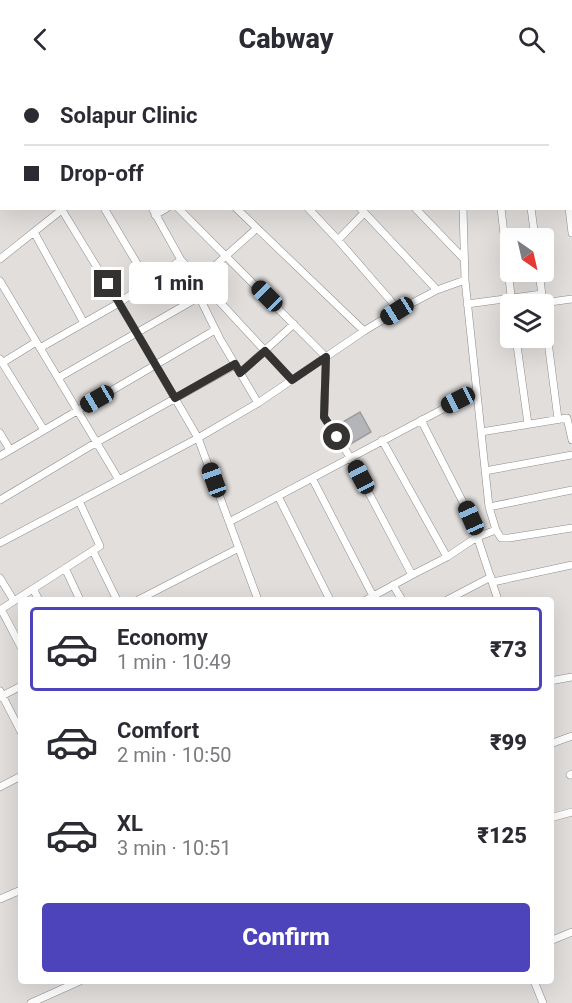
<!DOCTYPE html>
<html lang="en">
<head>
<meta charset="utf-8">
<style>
	body { margin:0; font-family:Roboto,sans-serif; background:#f2f2f3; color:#2b2b33; height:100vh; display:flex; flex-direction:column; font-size:22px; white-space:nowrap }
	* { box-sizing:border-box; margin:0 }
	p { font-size:20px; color:#7c7c81 }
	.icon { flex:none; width:33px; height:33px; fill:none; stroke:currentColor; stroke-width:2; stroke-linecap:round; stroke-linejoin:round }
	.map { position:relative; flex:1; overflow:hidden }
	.sheet { position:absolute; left:18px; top:519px; width:536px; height:387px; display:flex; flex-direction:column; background:#fff; border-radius:6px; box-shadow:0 6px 24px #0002 }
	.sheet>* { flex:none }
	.hud { position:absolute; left:0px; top:0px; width:573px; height:132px; box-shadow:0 6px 24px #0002; display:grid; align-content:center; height:132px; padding:0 24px; background:#fff }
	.needle { width:39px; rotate:146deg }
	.tools { position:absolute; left:500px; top:150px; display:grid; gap:12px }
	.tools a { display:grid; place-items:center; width:54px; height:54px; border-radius:6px; background:#fff; box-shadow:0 6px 24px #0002; font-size:30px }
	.end { position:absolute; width:27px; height:27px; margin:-14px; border:8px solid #343332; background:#fff; box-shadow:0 0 0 3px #fff }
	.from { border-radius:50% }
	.bubble { position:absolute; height:42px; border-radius:6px; background:#fff; box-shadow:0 6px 24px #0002; font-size:20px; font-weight:800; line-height:42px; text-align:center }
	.car { position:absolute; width:18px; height:36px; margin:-18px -9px; border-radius:8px; box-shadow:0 0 4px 2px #0007; background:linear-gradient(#222 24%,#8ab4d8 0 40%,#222 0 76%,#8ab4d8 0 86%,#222 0) }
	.hud b { display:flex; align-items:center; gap:21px; height:57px; font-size:22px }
	.hud b+b { border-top:2px solid #e1e1e2 }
	.hud i { width:15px; height:15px; background:#2b2b33 }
	ul { padding:10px 0 0; list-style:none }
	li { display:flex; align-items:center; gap:18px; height:84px; margin:0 12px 9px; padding:0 12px; border:3px solid transparent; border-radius:6px }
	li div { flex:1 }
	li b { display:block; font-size:22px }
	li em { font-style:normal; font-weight:800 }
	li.current { border-color:#4d44bb }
	li>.icon { width:54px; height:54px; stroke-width:1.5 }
	.button { display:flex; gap:12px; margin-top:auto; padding:12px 24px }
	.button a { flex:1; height:69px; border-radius:6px; background:#4d44bb; color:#fff; font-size:24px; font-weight:800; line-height:69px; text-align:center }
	header { display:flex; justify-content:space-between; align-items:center; height:78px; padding:0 24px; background:#fff; font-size:27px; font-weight:800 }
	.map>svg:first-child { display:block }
</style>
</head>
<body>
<header><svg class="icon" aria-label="back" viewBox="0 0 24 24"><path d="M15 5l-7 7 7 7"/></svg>Cabway<svg class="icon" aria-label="search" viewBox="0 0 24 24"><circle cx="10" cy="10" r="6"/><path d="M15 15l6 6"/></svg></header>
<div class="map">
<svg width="572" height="925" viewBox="0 0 572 925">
	<rect width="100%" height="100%" fill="#e1dedc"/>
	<path fill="#b4b5b8" stroke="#9c9c9f" stroke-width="1.5" d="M360,334L371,354L349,367L336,348Z"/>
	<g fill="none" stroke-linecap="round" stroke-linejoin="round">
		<defs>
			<path id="street" d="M44,0L45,2
				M89,0L90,2
				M160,0L161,2
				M109,2L110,0
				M212,2L214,0
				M275,2L277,0
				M337,2L339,0
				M428,2L430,0
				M521,2L524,0
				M0,28L2,30
				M572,74V73
				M0,109L2,108
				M104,130L148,204
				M152,130L181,182L292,302
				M178,130L326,279L324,339L350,379L412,497
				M236,130L364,253
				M308,130L338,162L391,223L397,233
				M360,130L437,212L465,202
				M415,130L464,181
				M463,130L465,202L489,429L496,452L501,460H509L572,450
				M501,130L512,226
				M531,130L535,160
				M569,130L572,155
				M62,132L137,255L198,360L258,522
				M155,137L167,130
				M34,154L84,245
				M338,162L364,135
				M0,181L64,130
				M539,194L558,341
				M199,202L256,151
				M0,203L119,402
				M543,225L572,221
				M467,226L542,216
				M516,260L528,346
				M40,270L119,225L181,182L220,261L258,325
				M0,281L44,352
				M2,285L36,264
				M240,295L294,246
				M58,300L199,219
				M421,342L471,440L498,522
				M481,354L567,340L572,362
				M0,355L10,372
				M382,362L447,479
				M0,378L215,252
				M485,393L572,377
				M312,400L373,518
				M278,418L330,522
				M0,422L97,364L235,287
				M489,429L572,412
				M229,444L477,313
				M0,465L198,360L258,325L364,253L397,233L437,212
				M93,473L117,522
				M65,490L80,522
				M0,500L14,523
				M493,504L572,487
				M393,507L402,522
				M33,511L39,522
				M138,522L239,470
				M366,522L412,497L447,479L477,459L496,452
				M447,522L491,499
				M1,531L21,569
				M0,532L100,468L79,423
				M550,603L572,599
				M0,613L21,654
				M0,619L21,608
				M550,666L572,658
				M570,697L572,696
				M0,709L21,698
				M550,740L572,734
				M0,821L21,812
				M550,863L572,854
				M534,903L543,925
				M31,925L80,903"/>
		</defs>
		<use href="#street" stroke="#8f8c8b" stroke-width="8"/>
		<use href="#street" stroke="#fff" stroke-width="7"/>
	</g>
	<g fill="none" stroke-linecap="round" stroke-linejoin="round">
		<path stroke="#343332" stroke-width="8" d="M108,206L175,320L235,286L240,295L265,273L292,302L326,279L324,339L337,359"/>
	</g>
</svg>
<div class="tools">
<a><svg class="needle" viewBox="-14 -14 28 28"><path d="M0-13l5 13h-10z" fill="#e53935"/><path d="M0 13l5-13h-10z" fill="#7c7c81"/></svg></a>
<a><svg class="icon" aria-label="layers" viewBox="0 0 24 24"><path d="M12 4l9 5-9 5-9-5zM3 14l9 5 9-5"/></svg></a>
</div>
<i class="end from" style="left:337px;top:359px"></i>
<i class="end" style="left:108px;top:206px"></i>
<div class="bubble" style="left:129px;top:184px;width:99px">1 min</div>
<i class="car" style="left:267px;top:218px;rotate:315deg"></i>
<i class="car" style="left:397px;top:233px;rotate:238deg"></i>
<i class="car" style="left:97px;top:321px;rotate:240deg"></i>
<i class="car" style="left:458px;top:322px;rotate:243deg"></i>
<i class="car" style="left:361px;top:399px;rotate:332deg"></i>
<i class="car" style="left:214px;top:402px;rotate:340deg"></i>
<i class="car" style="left:471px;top:440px;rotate:336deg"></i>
<div class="hud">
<b><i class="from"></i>Solapur Clinic</b>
<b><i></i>Drop-off</b>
</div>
<section class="sheet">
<ul>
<li class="current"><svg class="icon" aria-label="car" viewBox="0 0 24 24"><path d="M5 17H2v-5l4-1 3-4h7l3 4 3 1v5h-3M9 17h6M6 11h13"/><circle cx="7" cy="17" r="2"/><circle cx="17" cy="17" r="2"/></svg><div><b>Economy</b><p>1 min · 10:49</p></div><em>₹73</em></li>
<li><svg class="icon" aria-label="car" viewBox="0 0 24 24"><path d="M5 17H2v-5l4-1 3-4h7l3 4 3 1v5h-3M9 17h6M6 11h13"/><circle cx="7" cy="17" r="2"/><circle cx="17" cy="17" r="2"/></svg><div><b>Comfort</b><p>2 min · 10:50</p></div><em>₹99</em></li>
<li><svg class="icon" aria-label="car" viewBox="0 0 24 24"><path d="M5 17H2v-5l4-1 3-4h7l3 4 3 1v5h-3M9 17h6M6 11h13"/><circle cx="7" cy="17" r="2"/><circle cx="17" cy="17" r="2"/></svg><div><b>XL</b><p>3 min · 10:51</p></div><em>₹125</em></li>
</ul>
<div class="button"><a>Confirm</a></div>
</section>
</div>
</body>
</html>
